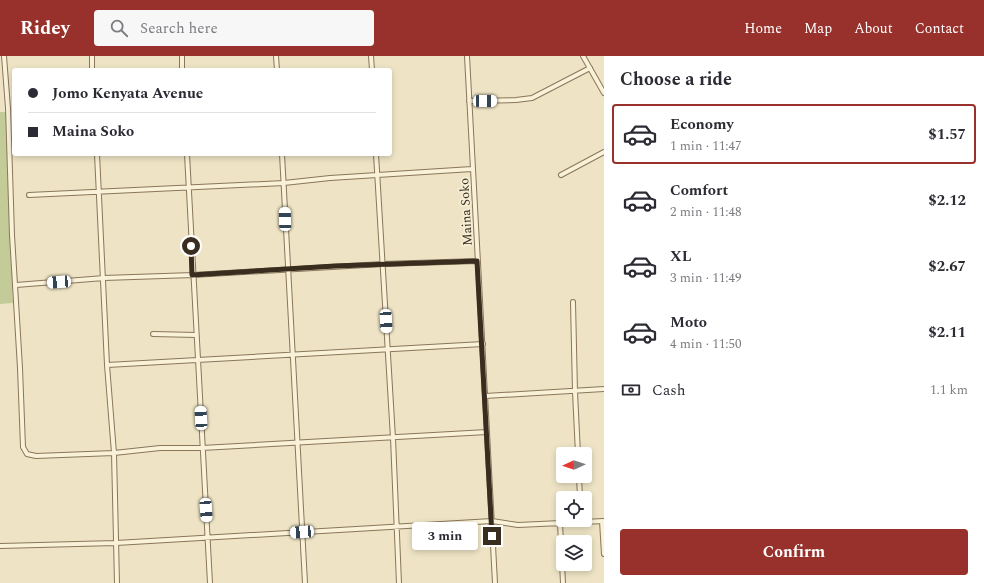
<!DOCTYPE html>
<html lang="en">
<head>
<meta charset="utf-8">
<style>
	body { margin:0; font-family:Spectral,serif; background:#f7f7f7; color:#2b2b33; height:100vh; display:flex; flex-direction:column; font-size:15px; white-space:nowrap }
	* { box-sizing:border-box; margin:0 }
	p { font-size:13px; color:#7c7c81 }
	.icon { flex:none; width:22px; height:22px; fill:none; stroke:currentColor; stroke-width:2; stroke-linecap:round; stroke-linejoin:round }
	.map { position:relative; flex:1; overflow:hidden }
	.drawer { display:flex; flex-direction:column; background:#fff; width:380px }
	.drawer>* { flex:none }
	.guide { position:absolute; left:12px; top:12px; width:380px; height:88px; border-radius:4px; box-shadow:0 2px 6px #0003; display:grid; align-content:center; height:88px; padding:0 16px; background:#fff }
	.needle { width:26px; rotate:267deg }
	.tools { position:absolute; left:556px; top:391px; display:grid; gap:8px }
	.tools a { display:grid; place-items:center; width:36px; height:36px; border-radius:4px; background:#fff; box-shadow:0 2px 6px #0003; font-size:20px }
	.end { position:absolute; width:18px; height:18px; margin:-9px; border:5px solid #392d1f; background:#fff; box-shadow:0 0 0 2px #fff }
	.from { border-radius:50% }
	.bubble { position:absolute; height:28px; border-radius:4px; background:#fff; box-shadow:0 2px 6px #0003; font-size:13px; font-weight:700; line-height:28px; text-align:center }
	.car { position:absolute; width:12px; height:24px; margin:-12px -6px; border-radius:5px; box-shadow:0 0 3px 1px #0007; background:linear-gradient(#fff 24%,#345 0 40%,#fff 0 76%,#345 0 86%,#fff 0) }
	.guide b { display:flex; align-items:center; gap:14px; height:38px; font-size:15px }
	.guide b+b { border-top:1px solid #e1e1e2 }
	.guide i { width:10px; height:10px; background:#2b2b33 }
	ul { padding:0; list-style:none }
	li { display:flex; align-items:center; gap:12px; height:60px; margin:0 8px 6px; padding:0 8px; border:2px solid transparent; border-radius:4px }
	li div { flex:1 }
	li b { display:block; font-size:15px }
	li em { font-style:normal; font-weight:700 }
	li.selected { border-color:#98312b }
	li>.icon { width:36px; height:36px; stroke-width:1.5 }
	h2 { padding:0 16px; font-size:18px; line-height:48px }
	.pay { display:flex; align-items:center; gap:10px; height:44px; padding:0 16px; font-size:15px }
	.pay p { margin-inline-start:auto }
	.primary-button { display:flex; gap:8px; margin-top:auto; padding:8px 16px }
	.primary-button a { flex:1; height:46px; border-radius:4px; background:#98312b; color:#fff; font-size:16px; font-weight:700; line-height:46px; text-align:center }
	header { display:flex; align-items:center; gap:24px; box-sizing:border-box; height:56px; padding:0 20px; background:#98312b; color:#fff }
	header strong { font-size:19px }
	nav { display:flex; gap:22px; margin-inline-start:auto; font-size:14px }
	.search { width:280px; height:36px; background:#f7f7f7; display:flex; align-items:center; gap:10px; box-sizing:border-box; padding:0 14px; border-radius:4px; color:#7c7c81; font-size:15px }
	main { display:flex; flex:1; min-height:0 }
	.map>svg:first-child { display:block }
</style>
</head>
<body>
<header>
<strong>Ridey</strong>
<div class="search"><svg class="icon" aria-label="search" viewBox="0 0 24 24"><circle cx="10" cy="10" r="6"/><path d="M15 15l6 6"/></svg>Search here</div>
<nav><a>Home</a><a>Map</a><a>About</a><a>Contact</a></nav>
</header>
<main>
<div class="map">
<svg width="604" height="527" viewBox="0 0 604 527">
	<rect width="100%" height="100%" fill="#eee4c5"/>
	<path fill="#c3cc99" d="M0,56H6L13,247L0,248Z"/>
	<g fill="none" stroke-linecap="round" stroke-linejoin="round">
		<defs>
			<path id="minor" d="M4,0L8,52L12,179L20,312L23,391L27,398L36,400L114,397L160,392H202L487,376
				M92,0V14
				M182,0V14
				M276,0L277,14
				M371,0L372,14
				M467,0L495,527
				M583,0L604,37
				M469,45L516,44L532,42L590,12
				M97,98L107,309L114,397L117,527
				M187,98L210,527
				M282,98L305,527
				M376,98L393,382L399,527
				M561,119L604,96
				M29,139L284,127L330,122L472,113
				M16,229L104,222L193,219L383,208L477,205
				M573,246L575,336L578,398
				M153,278L196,279
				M107,309L483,288
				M485,340L604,333
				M579,420L580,442
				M585,461L588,466
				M602,465L604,498
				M560,467L563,527
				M0,490L116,487L492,465L518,469L604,465"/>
		</defs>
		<use href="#minor" stroke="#89765b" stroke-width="6"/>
		<use href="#minor" stroke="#f9f1d8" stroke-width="4"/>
	</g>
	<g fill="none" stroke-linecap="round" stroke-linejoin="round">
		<path stroke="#392d1f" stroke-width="5" d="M191,190L192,219L335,210L477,205L492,480"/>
	</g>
	<g text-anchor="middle" stroke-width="3.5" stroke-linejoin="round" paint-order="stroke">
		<g font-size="13" fill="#392d1f" stroke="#f5eed5">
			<text transform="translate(465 156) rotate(-93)" y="5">Maina Soko</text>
		</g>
	</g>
</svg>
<div class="tools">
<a><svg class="needle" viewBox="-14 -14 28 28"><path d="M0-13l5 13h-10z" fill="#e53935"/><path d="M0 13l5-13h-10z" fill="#7c7c81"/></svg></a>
<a><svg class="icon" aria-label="locate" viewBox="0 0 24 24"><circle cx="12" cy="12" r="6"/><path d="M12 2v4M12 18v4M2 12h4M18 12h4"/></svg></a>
<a><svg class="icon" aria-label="layers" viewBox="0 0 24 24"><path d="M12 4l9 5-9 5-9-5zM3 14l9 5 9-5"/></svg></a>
</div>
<i class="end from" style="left:191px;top:190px"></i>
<i class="end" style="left:492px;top:480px"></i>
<div class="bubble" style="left:412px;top:466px;width:66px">3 min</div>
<i class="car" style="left:485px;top:45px;rotate:89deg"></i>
<i class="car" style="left:285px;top:163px;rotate:359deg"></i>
<i class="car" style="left:59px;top:226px;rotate:266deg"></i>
<i class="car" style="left:386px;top:265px;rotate:177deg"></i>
<i class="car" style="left:201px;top:362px;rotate:357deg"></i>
<i class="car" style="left:206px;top:454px;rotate:176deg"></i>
<i class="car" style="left:302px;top:476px;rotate:266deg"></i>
<div class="guide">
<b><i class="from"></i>Jomo Kenyata Avenue</b>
<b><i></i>Maina Soko</b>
</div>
</div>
<section class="drawer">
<h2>Choose a ride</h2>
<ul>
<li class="selected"><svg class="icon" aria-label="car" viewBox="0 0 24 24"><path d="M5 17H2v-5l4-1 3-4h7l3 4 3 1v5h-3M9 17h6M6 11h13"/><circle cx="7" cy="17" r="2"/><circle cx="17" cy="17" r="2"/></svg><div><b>Economy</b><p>1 min · 11:47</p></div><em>$1.57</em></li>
<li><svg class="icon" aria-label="car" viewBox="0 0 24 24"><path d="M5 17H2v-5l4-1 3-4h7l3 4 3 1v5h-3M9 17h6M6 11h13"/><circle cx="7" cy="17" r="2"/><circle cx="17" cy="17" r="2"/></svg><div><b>Comfort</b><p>2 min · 11:48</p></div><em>$2.12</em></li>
<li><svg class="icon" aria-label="car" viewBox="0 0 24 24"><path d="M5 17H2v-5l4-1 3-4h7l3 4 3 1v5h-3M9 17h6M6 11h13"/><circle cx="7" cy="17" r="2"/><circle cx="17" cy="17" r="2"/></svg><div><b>XL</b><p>3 min · 11:49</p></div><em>$2.67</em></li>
<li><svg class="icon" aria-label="car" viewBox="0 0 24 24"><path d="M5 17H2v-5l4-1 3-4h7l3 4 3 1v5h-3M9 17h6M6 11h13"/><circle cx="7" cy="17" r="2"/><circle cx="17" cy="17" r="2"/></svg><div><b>Moto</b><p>4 min · 11:50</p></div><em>$2.11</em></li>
</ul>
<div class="pay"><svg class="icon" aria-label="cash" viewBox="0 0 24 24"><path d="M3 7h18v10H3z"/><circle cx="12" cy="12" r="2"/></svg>Cash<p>1.1 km</p></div>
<div class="primary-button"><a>Confirm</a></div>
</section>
</main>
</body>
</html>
